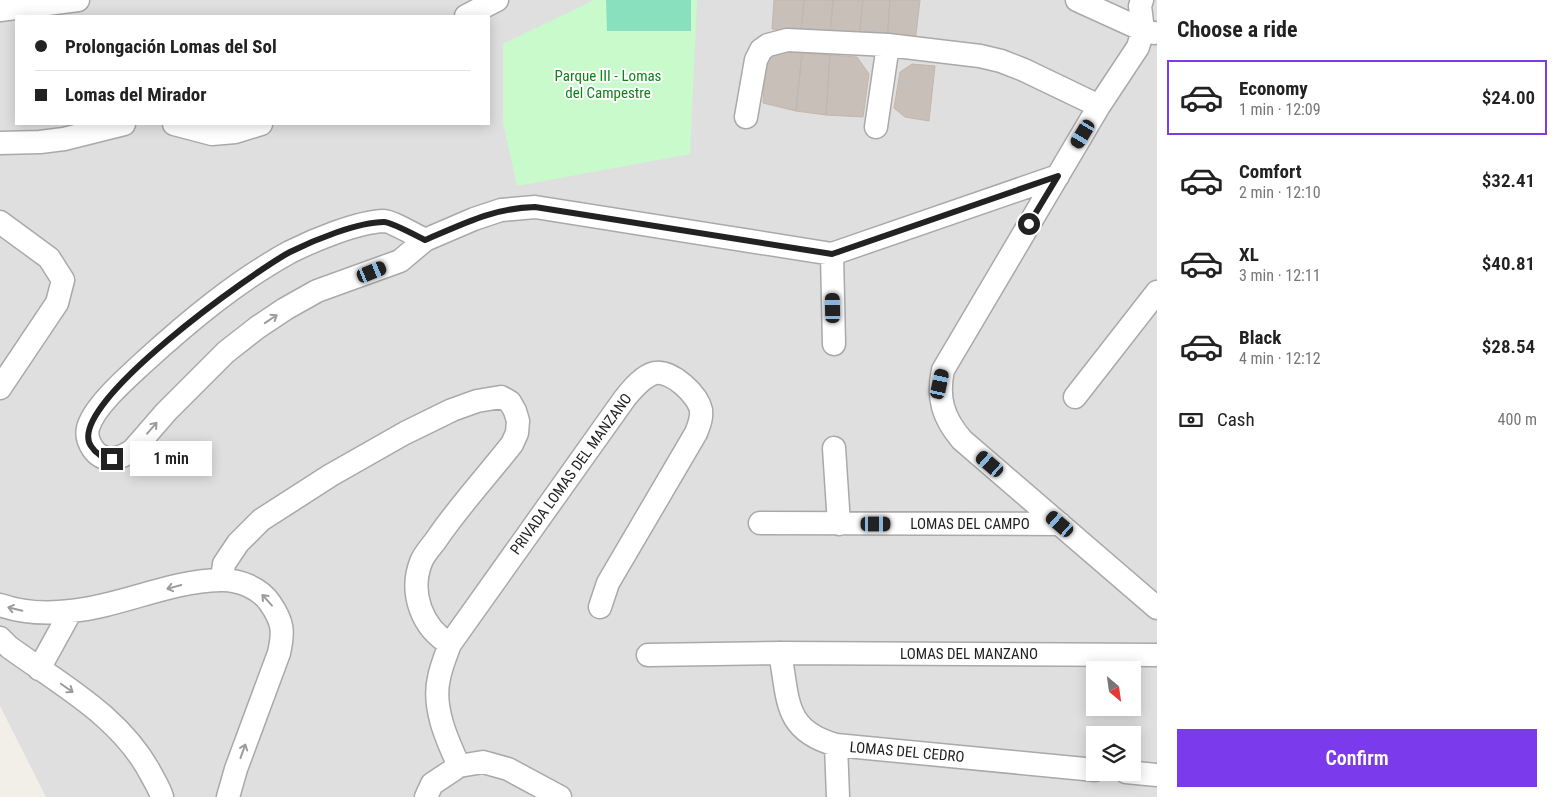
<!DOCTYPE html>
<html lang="en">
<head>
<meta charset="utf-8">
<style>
	body { margin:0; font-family:"Roboto Condensed",sans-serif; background:#f6f6f6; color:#222; height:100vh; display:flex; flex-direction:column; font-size:19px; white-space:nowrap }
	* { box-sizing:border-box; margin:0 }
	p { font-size:16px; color:#767676 }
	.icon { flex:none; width:28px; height:28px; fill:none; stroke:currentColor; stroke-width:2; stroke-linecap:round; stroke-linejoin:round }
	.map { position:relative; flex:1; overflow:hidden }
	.side { display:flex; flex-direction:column; background:#fff; width:400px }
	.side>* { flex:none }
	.hud { position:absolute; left:15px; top:15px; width:475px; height:110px; border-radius:0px; box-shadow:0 2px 12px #0003; display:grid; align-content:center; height:110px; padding:0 20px; background:#fff }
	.needle { width:32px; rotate:151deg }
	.controls { position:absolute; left:1086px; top:661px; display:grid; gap:10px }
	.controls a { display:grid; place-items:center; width:55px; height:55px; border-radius:0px; background:#fff; box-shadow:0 2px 12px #0003; font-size:25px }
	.end { position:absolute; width:22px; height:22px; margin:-11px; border:6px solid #222; background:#fff; box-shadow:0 0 0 2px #fff }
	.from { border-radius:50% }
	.bubble { position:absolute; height:35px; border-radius:0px; background:#fff; box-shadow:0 2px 12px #0003; font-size:16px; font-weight:600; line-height:35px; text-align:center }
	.car { position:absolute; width:15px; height:30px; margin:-15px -8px; border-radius:6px; box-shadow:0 0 4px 1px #0007; background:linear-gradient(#222 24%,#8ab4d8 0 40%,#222 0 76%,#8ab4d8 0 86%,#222 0) }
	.hud b { display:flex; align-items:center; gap:18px; height:48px; font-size:19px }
	.hud b+b { border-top:1px solid #e0e0e0 }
	.hud i { width:12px; height:12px; background:#222 }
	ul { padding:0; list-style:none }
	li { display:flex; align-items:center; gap:15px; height:75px; margin:0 10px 8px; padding:0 10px; border:2px solid transparent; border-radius:0px }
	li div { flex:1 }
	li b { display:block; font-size:19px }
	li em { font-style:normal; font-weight:600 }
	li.active { border-color:#7c3aed }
	li>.icon { width:45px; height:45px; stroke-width:1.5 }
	h2 { padding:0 20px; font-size:22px; line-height:60px }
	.pay { display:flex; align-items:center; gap:12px; height:55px; padding:0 20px; font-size:19px }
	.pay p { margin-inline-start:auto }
	.primary-button { display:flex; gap:10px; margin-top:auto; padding:10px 20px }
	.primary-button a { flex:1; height:58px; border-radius:0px; background:#7c3aed; color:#fff; font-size:20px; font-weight:600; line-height:58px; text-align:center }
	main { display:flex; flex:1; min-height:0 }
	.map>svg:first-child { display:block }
</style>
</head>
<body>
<main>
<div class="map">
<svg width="1157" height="797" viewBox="0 0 1157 797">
	<rect width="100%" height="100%" fill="#f2efe9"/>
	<path fill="#e0dfdf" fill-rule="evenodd" d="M0,0H1157V797H46L0,706ZM16,16H489V124H16ZM1095,670H1132V708H1095ZM1095,735H1132V772H1095Z"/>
	<path fill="#c8facc" d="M594,0H697L690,154L517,186L503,122V44Z"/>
	<path fill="#88e0be" d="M606,0H691V31H607Z"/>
	<path fill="#c7bfb8" stroke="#c4b6ab" d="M774,0H804L801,32L772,29Z
		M804,0H833L830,35L801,32Z
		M833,0H863L859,39L830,35Z
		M863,0H890L887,42L859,39Z
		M890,0H920L915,43L887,42Z
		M778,51L802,53L796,111L763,103L766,60Z
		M802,53L830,55L826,115L796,111Z
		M830,55L857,57L869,74L863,117L826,115Z
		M912,64L935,66L929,121L905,117L894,108L900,72Z"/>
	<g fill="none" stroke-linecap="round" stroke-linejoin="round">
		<defs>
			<path id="minor" d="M1077,0L1143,30L1154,33
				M1142,0L1140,6L1143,30L1138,47L1099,106L943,370C937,398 943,418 962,440L1157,608
				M0,10L78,0
				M466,16L497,0
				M746,117L756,60L761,50L768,45L787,40L888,45L980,56L1001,61L1024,70L1099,106
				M174,124L212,134L235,132L261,124
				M876,127L888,45
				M0,143L40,142L64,139L124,124
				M0,222L49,258L63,280L57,303L0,388
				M425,240C417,236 391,221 384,221C357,222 314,240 290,252C237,281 189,321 144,362C128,377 94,406 88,428C86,436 89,443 93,449C104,464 120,459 133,450L166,412L226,352L258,327L285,309L317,291L400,261L425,240L474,219L501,210L535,207L832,254L1058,176
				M832,254L834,344
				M1075,397L1157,292
				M834,448L839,524
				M760,523L1060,524
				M222,579L224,564L238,543L261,520L331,475L405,433L452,410L477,401L501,397L510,402L515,411L518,421L517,433L512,444C487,476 459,506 436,540C431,547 424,554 421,562C409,593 422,628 450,644
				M0,605C23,613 47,614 71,611C122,606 169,581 220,580C238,579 260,588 270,603C283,622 284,631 279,653L236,769L228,797
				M0,638L9,647C61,685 122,717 152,776C156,783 160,790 162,797
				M780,653C789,700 783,730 836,745L1095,770
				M648,655L780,653L1157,655
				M39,669L71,611
				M836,745L838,797
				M459,766C447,740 432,707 439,678C441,667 446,655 450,644L625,398C633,388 643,376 655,373C672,370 698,395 701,410C702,419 699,425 696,433L608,583L600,607
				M1126,772L1157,775
				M426,797L432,784L459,766L483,762L508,769L560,797"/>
		</defs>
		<use href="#minor" stroke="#a9a9a9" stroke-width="25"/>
		<use href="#minor" stroke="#fff" stroke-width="22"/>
	</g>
	<defs><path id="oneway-shaft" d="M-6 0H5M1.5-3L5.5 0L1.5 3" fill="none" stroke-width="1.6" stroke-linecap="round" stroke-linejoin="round" transform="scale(1.25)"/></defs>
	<g stroke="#9c9c9c">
		<use href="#oneway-shaft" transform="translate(271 319) rotate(-34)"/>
		<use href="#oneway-shaft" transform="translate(152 428) rotate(-49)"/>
		<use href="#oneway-shaft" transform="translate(174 587) rotate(165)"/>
		<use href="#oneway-shaft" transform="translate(267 600) rotate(-132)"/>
		<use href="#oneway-shaft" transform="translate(15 609) rotate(-167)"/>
		<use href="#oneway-shaft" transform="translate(67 688) rotate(35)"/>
		<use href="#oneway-shaft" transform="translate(243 751) rotate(-70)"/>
	</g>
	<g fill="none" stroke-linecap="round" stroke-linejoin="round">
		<path stroke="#222" stroke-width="6" d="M112,459C102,458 96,454 91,446C63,406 256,270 290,252C314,240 358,222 384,222C391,222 417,236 425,240C463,224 493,208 535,207L832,254L1058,176L1029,224"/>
	</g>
	<g text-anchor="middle" stroke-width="4" stroke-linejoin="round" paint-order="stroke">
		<g font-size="15" fill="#0c8416" stroke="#fff">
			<text x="608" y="81">Parque III - Lomas<tspan x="608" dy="17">del Campestre</tspan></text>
		</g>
		<g font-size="15" fill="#222" stroke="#fff">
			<text transform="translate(571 474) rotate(-54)" y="5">PRIVADA LOMAS DEL MANZANO</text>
			<text x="970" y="529">LOMAS DEL CAMPO</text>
			<text x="969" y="659">LOMAS DEL MANZANO</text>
			<text transform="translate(907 752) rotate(5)" y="5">LOMAS DEL CEDRO</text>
		</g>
	</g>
</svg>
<div class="controls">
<a><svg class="needle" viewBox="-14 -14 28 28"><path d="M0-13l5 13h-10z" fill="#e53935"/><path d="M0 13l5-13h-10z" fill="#767676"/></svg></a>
<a><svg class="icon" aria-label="layers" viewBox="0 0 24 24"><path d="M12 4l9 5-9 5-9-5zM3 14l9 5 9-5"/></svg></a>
</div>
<i class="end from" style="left:1029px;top:224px"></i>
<i class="end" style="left:112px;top:459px"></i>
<div class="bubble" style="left:130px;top:441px;width:82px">1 min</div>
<i class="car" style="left:1083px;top:134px;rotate:211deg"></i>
<i class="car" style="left:372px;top:272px;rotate:68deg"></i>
<i class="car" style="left:833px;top:308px;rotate:359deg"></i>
<i class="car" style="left:940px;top:384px;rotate:12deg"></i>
<i class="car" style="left:990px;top:464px;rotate:311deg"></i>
<i class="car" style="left:876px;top:524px;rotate:90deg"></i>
<i class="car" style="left:1060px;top:524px;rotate:311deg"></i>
<div class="hud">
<b><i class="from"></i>Prolongación Lomas del Sol</b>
<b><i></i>Lomas del Mirador</b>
</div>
</div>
<section class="side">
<h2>Choose a ride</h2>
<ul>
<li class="active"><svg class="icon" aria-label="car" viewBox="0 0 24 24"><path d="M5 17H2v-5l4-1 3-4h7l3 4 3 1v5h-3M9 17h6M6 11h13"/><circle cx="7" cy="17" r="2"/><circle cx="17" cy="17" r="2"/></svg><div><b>Economy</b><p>1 min · 12:09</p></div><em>$24.00</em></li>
<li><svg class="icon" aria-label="car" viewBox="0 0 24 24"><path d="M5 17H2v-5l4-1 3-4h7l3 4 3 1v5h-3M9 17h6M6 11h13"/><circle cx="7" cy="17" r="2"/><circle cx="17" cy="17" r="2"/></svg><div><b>Comfort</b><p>2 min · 12:10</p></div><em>$32.41</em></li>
<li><svg class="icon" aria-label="car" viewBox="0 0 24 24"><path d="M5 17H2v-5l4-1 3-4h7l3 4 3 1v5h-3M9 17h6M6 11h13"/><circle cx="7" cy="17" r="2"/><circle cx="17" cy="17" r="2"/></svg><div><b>XL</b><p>3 min · 12:11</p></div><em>$40.81</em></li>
<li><svg class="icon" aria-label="car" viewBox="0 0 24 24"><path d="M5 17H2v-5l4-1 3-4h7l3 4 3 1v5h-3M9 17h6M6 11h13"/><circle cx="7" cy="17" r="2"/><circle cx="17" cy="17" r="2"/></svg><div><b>Black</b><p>4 min · 12:12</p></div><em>$28.54</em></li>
</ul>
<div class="pay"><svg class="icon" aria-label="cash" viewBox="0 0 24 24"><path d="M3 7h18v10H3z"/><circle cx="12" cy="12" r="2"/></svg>Cash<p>400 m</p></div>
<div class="primary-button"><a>Confirm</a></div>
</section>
</main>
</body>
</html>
